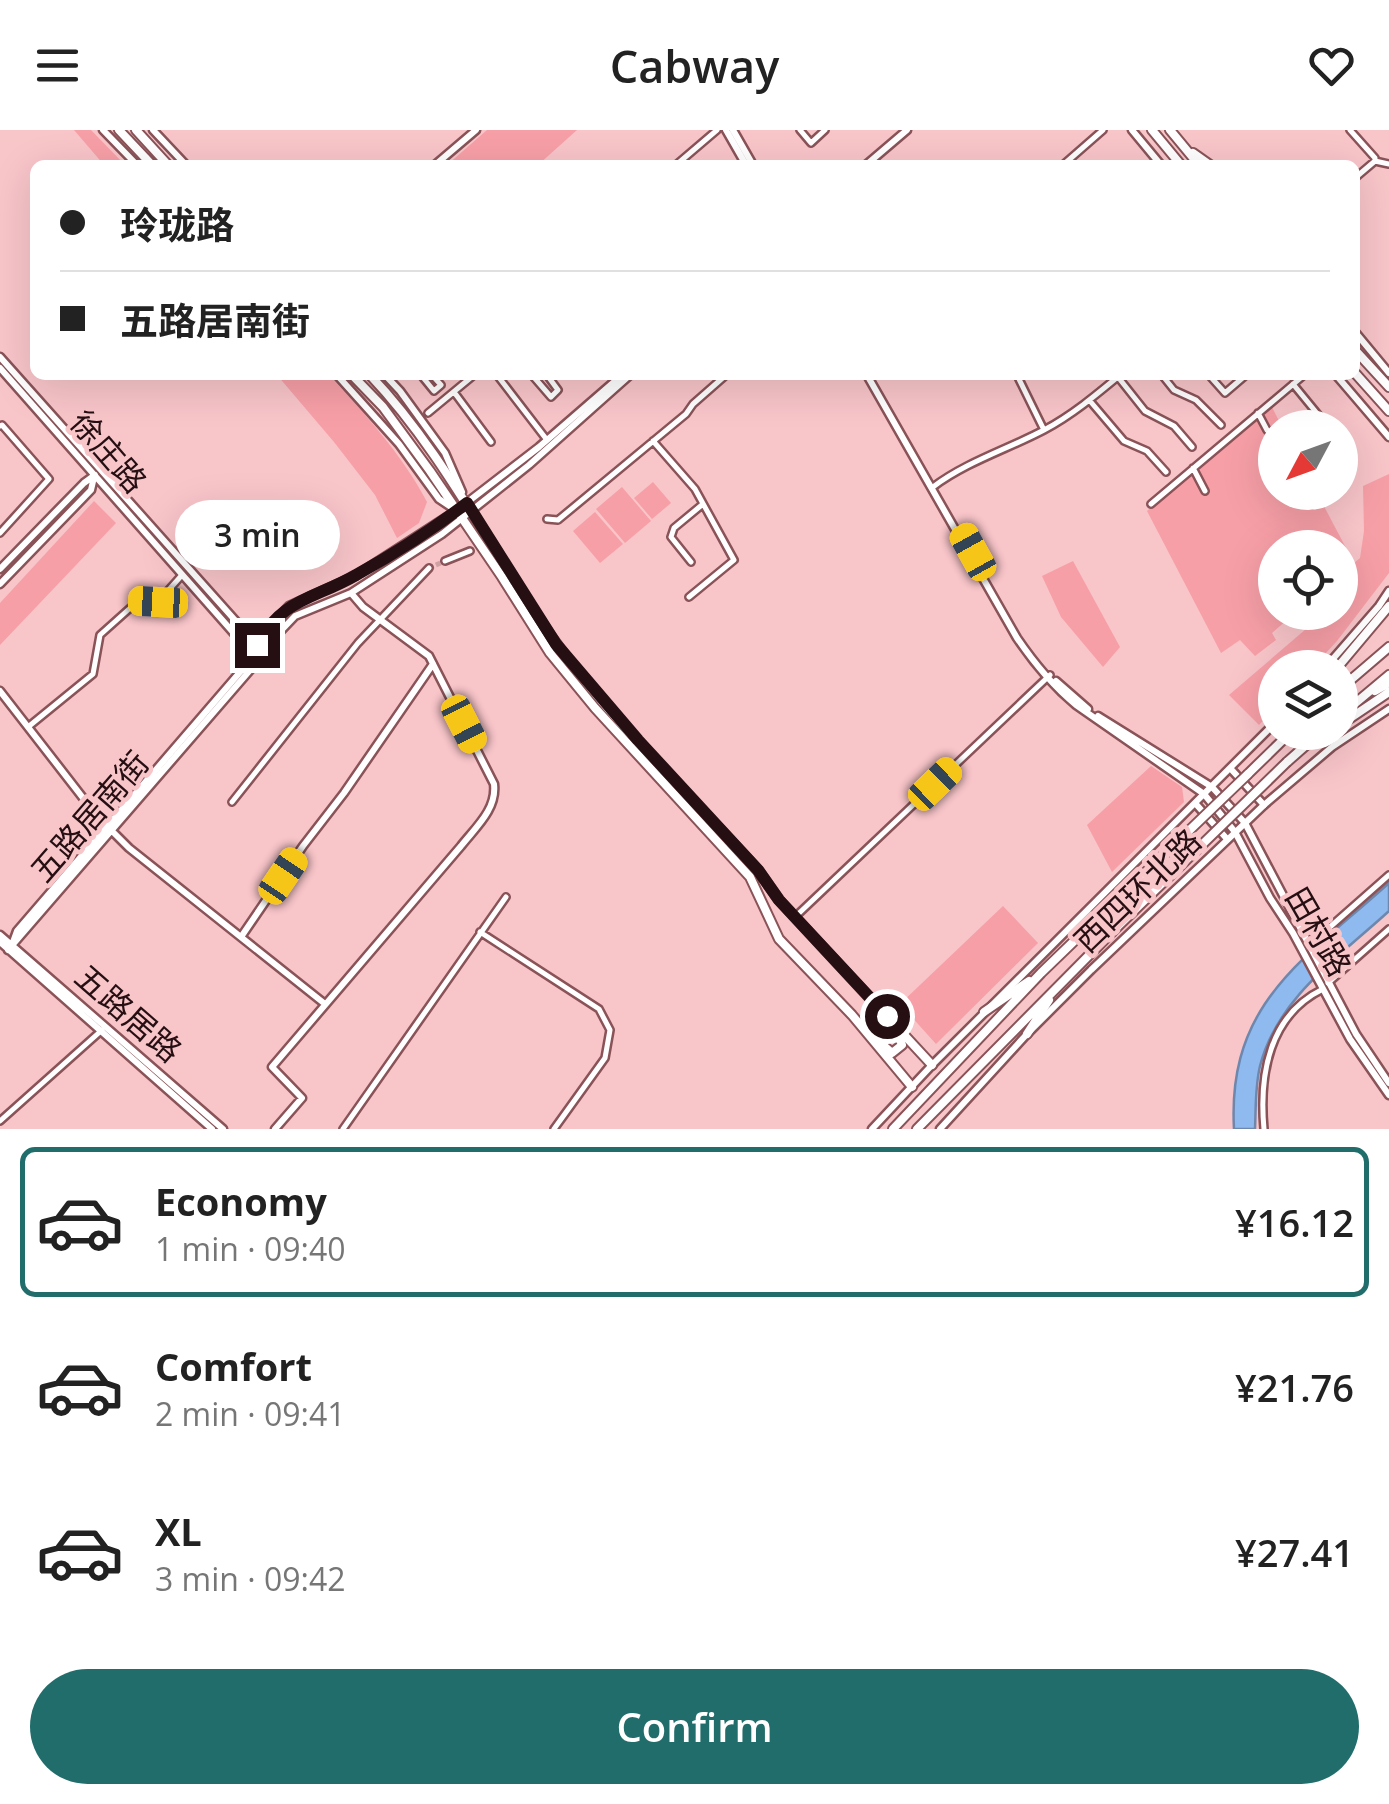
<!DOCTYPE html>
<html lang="en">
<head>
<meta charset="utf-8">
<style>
	body { margin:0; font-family:"Open Sans","Noto Sans SC",sans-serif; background:#f6f6f6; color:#222; height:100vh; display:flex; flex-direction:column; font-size:38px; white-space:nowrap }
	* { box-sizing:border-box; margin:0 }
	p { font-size:32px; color:#767676 }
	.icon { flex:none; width:55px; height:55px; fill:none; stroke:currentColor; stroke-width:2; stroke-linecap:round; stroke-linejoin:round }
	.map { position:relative; height:999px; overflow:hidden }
	.sheet { display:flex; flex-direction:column; background:#fff; flex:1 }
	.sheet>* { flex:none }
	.top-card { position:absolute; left:30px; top:30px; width:1330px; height:220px; border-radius:15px; box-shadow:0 10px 40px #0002; display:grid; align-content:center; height:220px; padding:0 30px; background:#fff }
	.needle { width:65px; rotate:229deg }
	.controls { position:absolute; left:1258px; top:280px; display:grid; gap:20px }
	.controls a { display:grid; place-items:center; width:100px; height:100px; border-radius:50%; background:#fff; box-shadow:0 10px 40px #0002; font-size:50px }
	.end { position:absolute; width:45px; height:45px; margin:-22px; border:12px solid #250f12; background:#fff; box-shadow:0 0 0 5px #fff }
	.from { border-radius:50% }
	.bubble { position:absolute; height:70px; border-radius:35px; background:#fff; box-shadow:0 10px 40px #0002; font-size:32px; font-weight:600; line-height:70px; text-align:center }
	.car { position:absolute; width:30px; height:60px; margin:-30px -15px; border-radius:12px; box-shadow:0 0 8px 2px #0007; background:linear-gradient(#f5c518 24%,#345 0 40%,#f5c518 0 76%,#345 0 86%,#f5c518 0) }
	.top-card b { display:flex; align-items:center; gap:35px; height:95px; font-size:38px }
	.top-card b+b { border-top:2px solid #e0e0e0 }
	.top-card i { width:25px; height:25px; background:#222 }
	ul { padding:18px 0 0; list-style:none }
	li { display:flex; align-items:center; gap:30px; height:150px; margin:0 20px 15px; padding:0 10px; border:5px solid transparent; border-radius:15px }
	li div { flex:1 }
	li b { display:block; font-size:38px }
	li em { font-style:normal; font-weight:600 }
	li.on { border-color:#216d6b }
	li>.icon { width:90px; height:90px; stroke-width:1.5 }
	.cta { display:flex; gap:20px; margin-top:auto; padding:20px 30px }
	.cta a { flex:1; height:115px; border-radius:60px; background:#216d6b; color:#fff; font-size:40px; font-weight:600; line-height:115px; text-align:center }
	header { display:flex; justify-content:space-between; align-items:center; height:130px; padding:0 30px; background:#fff; font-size:45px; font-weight:600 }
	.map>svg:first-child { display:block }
</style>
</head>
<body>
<header><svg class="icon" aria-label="menu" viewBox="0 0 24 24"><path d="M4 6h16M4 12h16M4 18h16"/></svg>Cabway<svg class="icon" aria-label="heart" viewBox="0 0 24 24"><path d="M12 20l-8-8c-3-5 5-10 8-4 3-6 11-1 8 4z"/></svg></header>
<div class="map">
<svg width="1389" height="999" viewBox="0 0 1389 999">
	<rect width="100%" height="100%" fill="#f8c5c9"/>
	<path fill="#f79fa7" d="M74,0H91L125,35H104Z
		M487,0H577L538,35H447Z
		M277,245H329C365,284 402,324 427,372L419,393L397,408L375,365L334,312Z
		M1272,277L1282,297L1275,298V362L1317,363L1354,433L1360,428L1364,401L1363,356L1389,344V443L1337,511L1313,537L1275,538V578L1259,595L1229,565L1306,499L1296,483L1340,482V418H1275V482L1295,483L1272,503L1276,510L1255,526L1240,510L1221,523L1147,381Z
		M653,352L671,373L652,389L634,368Z
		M622,357L651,391L625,413L596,379Z
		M94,371L116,393L0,515V473Z
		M595,382L623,414L600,433L573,401Z
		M1073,431L1120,517L1103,537L1061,487L1042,446Z
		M1151,636L1182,657L1184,672L1112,742L1087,695Z
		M1003,776L1038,813L936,914L900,874Z"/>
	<path fill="#8ebaef" stroke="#6e87ad" stroke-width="2.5" d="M1389,753V781C1339,827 1278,867 1260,936C1255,957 1256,978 1255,999H1234C1227,872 1305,829 1389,753Z"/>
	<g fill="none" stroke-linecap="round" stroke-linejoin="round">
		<path stroke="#cea1a4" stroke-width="5" stroke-dasharray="5 2.5" stroke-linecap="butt" d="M429,438L445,431"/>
		<defs>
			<path id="minor" d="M800,0L811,13L825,0
				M1350,0L1375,28V31L1355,48
				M1375,31L1389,34
				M676,35L717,0
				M1063,35L1103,0
				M421,245L434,261L441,255L432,245
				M497,245L547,310
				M532,245L551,267L558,260L547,245
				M1017,245L1044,300
				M1162,245L1174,260L1196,270L1221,295
				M1209,245L1225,263L1246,245
				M1118,247L1145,281L1174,296L1192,317
				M1293,254L1329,298
				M454,262L491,312
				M1090,271L1124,311L1147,321L1166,342
				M428,283L474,245
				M1258,283L1267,300L1275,307
				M0,296L2,295L49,349L0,403
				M653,311L695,359L734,430L689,467
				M1340,311L1345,316
				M1193,338L1205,361
				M933,357C966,332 1008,319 1044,300C1072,285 1096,265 1120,245
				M1304,362L1311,375
				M1151,374L1304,245
				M547,389L558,390L686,284L693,274L726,245
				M445,431L470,421
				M691,432L671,407L674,398L703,374
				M28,597L93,544L100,505L138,471L158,472L182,445
				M232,672L358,513L429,438
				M795,787L1050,545
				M480,802L599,879L610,900L605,928L554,999
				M1313,812L1389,745
				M1328,853L1389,799
				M0,991L102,900
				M343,999L506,767
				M1264,999C1259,945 1269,885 1323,859"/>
			<path id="tertiary" d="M103,0L137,35
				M153,0L186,35
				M726,0L746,35
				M733,0L753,35
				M1132,0L1161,35
				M435,35L476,0
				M866,35L907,0
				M0,227L259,517
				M0,238L254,526
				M337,245L399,314L439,369L454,379
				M385,245L400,261L445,323L462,362
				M867,245L1017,508C1034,533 1053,556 1076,575L1204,664
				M0,439L84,353L95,345
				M0,454L91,360L94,347
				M1056,551L1088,579
				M0,561L97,686L129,718L325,874
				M1098,586L1212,657
				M0,805L223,999
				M241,807L303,716L344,663L433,534
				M0,812L212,999
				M13,812L17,801L247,534L264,502L289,476L355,446L456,381L539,317L622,245
				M8,820L251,539L273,509L295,486L351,463L442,404L529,335L630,245
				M275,999L302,968L272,937L461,716C476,697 497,679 494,654L429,526L363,477L351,463
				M872,999L932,935
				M940,999L1027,904L1091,840L1264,675L1332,617L1389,579"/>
			<path id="secondary" d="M1355,202L1389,243
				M1336,245L1389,307
				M1325,538L1379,476L1389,461
				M1230,638L1264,675
				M1212,657L1245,693L1356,904L1389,953
				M1204,664L1235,702L1270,768L1293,803L1350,909L1389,965
				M1195,673L1227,709
				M932,935L1275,593"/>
			<path id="primary" d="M119,0L152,35
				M136,0L168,35
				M352,245L383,277L430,341L502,447L550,523L595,578L750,747L779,809L852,885L912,957
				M370,245C446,325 492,425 556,513C615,595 690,666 758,740L779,770L932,935
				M876,909L892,923L902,915L896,900"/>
			<path id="trunk" d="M1152,0L1181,35
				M1170,0L1199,35
				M1193,23L1210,35
				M1355,220L1389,257
				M1355,243L1389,281
				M1337,538L1389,476
				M1340,559L1389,517
				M1375,561L1389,553
				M1340,586L1389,545
				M1340,595L1389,562
				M1287,632L1321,602
				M1248,644L1291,602
				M984,882L1029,851
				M1027,904L1049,870
				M893,999L1041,843L1098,788
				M917,999L1112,802"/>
		</defs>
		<use href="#minor" stroke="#895358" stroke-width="10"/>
		<use href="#tertiary" stroke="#895358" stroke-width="11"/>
		<use href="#secondary" stroke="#895358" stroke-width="11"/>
		<use href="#primary" stroke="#895358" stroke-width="12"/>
		<use href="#trunk" stroke="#895358" stroke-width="12"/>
		<use href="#minor" stroke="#fff" stroke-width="5"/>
		<use href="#tertiary" stroke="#fff" stroke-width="6"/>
		<use href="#secondary" stroke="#fff" stroke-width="6"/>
		<use href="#primary" stroke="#fff" stroke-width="8"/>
		<use href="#trunk" stroke="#fff" stroke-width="8"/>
		<defs>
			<path id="trunk-bridge" d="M1098,788L1248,644
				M1112,802L1287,632"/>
		</defs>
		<use href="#trunk-bridge" stroke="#895358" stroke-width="12" stroke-linecap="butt"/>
		<use href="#trunk-bridge" stroke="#fff" stroke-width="8"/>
	</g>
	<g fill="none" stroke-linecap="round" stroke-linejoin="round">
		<path stroke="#250f12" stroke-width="12" d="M257,515C282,468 315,469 356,445C394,424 433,399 467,373L556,514L638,610L758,740L779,770L887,886"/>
	</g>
	<g text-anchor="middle" stroke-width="9" stroke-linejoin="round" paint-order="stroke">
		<g font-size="32" fill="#250f12" stroke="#f8c5c9">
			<text transform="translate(108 322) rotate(49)" y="11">徐庄路</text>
			<text transform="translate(90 687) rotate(-49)" y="11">五路居南街</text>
			<text transform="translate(1138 761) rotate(-44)" y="11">西四环北路</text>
			<text transform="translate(1318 802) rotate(60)" y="11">田村路</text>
			<text transform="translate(128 884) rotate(41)" y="11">五路居路</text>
		</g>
	</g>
</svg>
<div class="controls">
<a><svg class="needle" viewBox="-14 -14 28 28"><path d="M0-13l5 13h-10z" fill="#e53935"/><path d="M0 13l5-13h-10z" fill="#767676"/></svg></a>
<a><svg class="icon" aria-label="locate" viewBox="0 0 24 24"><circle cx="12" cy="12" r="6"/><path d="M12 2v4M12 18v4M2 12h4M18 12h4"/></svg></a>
<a><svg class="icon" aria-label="layers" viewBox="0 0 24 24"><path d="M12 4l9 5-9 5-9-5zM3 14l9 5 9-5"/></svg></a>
</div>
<i class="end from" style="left:887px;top:886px"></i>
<i class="end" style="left:257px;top:515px"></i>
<div class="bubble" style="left:175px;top:370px;width:165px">3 min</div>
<i class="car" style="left:973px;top:422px;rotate:331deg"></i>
<i class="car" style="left:158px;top:472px;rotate:273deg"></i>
<i class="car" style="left:464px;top:594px;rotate:153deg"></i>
<i class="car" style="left:935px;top:654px;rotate:46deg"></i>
<i class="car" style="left:283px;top:746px;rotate:34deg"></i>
<div class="top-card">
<b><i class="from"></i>玲珑路</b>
<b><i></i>五路居南街</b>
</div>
</div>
<section class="sheet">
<ul>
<li class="on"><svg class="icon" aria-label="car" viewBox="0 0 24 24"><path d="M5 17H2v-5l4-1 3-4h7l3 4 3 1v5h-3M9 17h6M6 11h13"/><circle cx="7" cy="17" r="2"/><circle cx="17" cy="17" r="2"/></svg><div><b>Economy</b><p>1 min · 09:40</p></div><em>¥16.12</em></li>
<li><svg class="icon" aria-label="car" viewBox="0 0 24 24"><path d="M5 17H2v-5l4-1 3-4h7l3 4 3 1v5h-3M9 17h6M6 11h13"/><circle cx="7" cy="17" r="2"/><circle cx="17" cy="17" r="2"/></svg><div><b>Comfort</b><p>2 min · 09:41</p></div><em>¥21.76</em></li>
<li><svg class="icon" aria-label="car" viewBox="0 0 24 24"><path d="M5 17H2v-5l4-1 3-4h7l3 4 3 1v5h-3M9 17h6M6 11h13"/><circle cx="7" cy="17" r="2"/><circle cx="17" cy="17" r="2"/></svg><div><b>XL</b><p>3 min · 09:42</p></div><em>¥27.41</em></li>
</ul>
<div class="cta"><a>Confirm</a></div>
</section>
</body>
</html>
